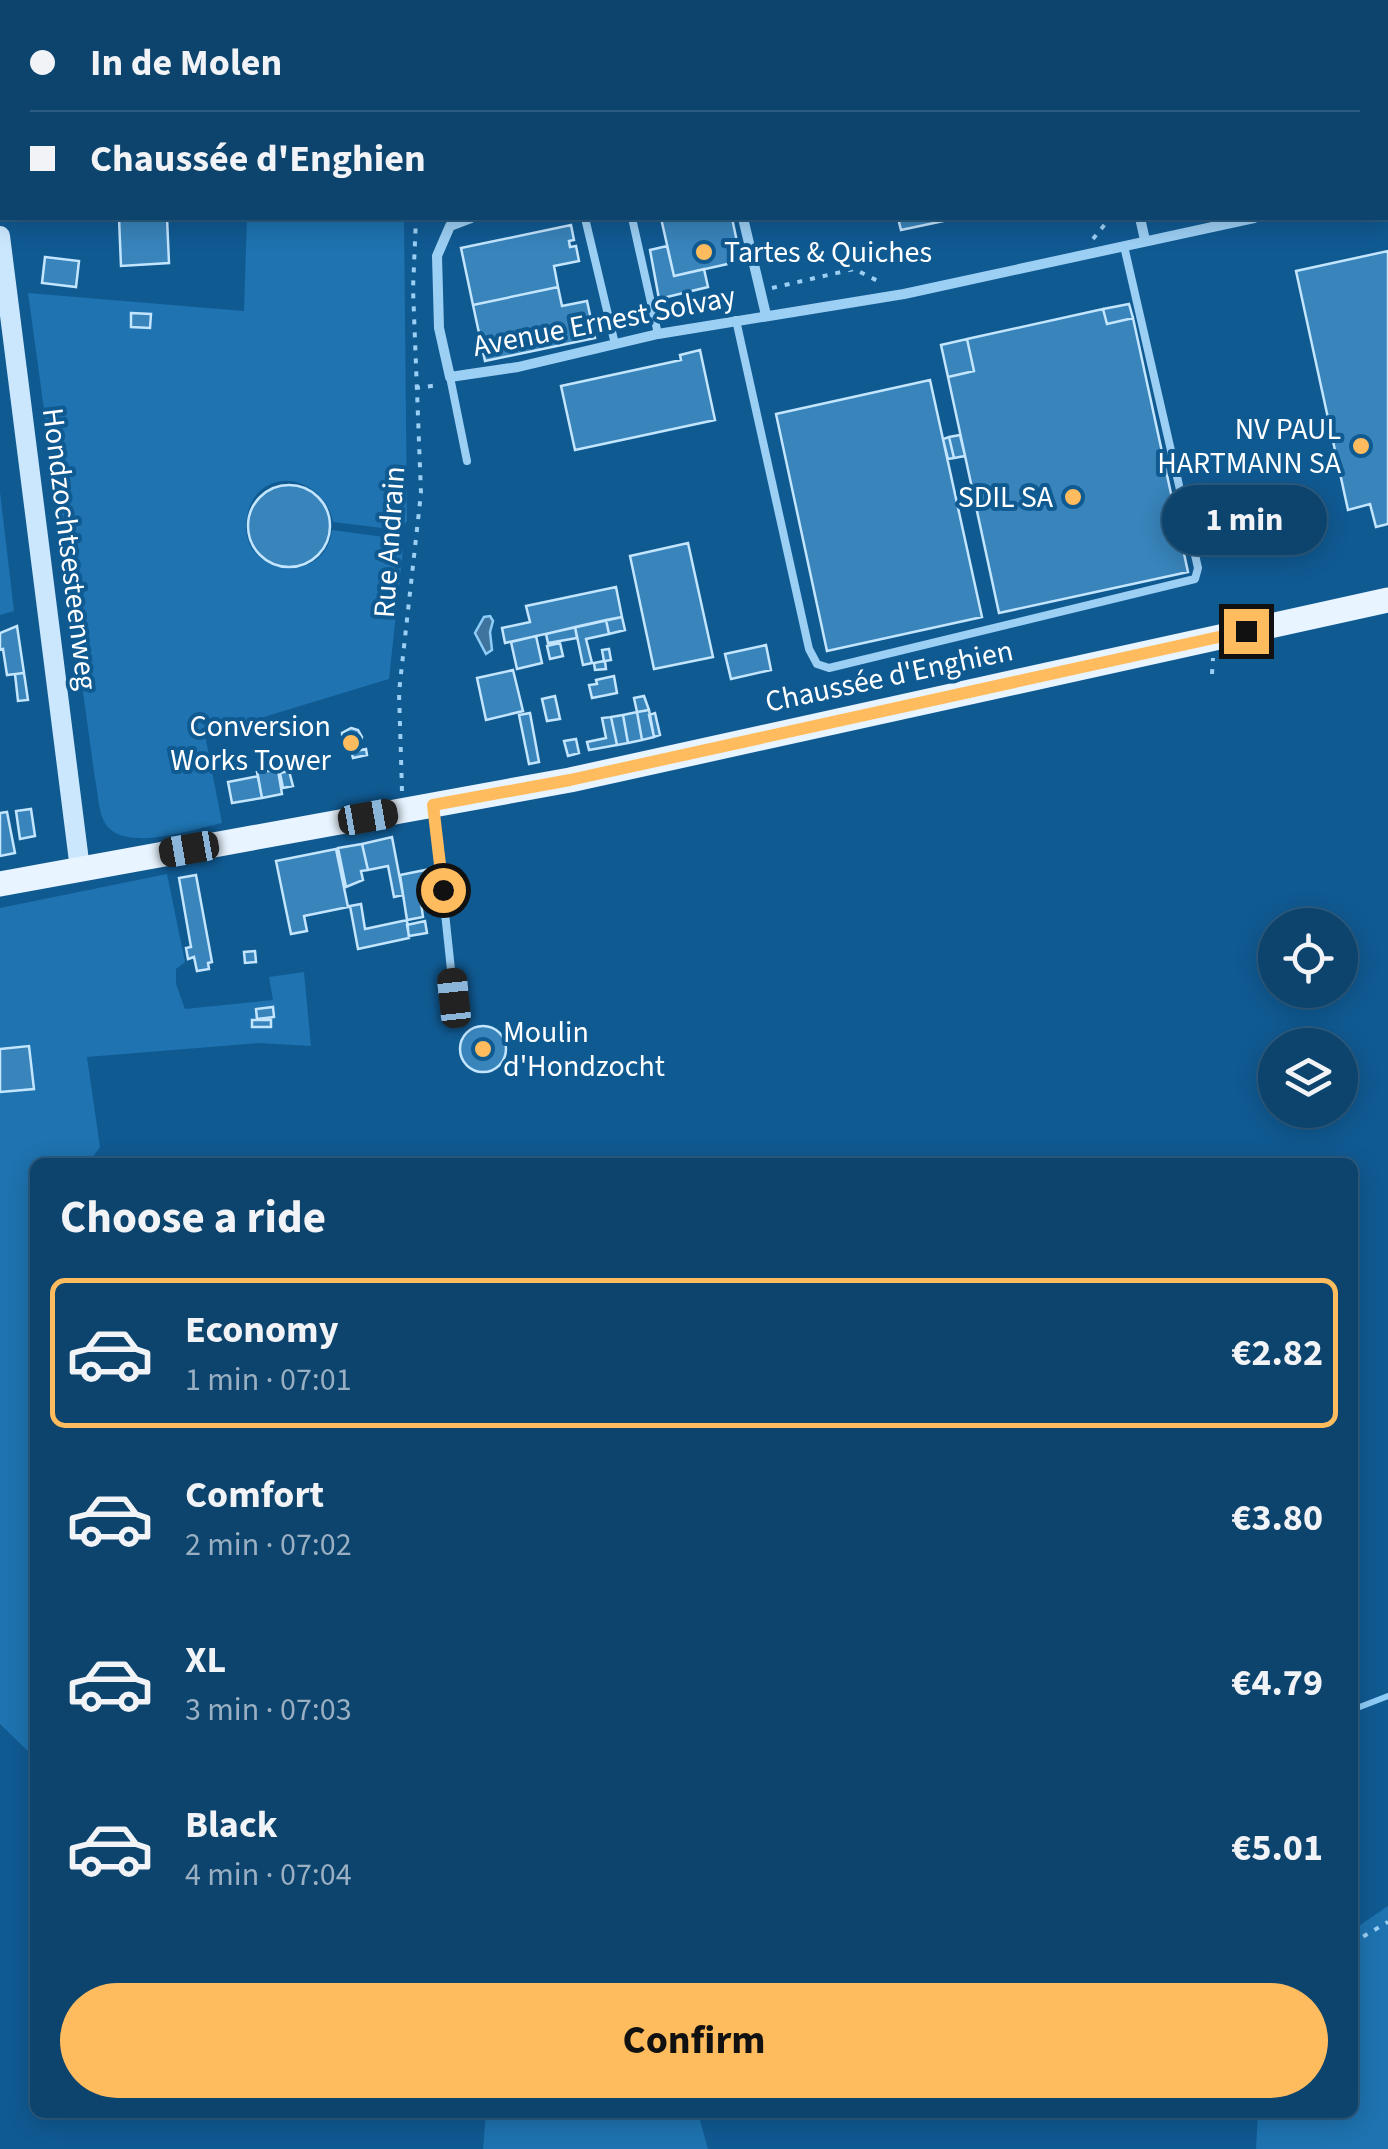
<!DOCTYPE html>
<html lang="en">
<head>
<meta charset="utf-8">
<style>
	body { margin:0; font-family:"Source Sans 3",sans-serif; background:#154b73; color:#f1f3f6; height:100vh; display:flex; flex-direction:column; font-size:38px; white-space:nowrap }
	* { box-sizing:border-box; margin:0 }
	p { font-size:32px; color:#9ab0c2 }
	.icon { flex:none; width:55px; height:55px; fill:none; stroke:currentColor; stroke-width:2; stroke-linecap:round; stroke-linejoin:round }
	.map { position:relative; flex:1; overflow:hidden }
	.details { position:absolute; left:30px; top:1158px; width:1328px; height:960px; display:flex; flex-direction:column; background:#0c446e; border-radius:15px; box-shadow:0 5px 25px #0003,0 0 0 2px #2c5c81 }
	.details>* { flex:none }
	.banner { position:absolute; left:0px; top:0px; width:1390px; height:220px; box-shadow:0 5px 25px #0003,0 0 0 2px #2c5c81; display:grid; align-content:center; height:220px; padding:0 30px; background:#0c446e }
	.buttons { position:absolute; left:1258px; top:908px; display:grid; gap:20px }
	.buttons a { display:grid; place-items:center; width:100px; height:100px; border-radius:50%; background:#0c446e; box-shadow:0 5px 25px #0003,0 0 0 2px #2c5c81; font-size:50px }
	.end { position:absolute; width:45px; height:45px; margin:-22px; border:12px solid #ffbc5e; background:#111; box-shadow:0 0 0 5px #111 }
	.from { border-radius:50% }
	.bubble { position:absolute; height:70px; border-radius:35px; background:#0c446e; box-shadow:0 5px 25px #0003,0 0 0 2px #2c5c81; font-size:32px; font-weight:700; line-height:70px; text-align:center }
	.car { position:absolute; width:30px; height:60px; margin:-30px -15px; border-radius:12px; box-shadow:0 0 8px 2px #0007; background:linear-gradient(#222 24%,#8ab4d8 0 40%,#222 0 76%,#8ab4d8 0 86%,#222 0) }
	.banner b { display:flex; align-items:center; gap:35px; height:95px; font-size:38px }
	.banner b+b { border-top:2px solid #2c5c81 }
	.banner i { width:25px; height:25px; background:#f1f3f6 }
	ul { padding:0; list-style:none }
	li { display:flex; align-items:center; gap:30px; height:150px; margin:0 20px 15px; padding:0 10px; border:5px solid transparent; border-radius:15px }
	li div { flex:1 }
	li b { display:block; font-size:38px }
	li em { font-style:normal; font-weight:700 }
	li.on { border-color:#ffbc5e }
	li>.icon { width:90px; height:90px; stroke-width:1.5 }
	h2 { padding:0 30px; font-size:45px; line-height:120px }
	.button { display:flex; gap:20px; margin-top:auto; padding:20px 30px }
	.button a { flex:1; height:115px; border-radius:60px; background:#ffbc5e; color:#111; font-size:40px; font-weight:700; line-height:115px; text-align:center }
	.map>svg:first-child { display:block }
</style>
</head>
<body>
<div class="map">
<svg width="1388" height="2149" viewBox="0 0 1388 2149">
	<rect width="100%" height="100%" fill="#105a92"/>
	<path fill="#1e73b0" d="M0,0L72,2H2V92Z
		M204,0H409L204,2Z
		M247,218H404L407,521L399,530L333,522C327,491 290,467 261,490C253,497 249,506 247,517C236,575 325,589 332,530L399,539L403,550L389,679L205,735L222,823C192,829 118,856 103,819C98,808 98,792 95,779L28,293L244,311Z
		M0,492L14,611L0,615Z
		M167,874L185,962L176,969V984L185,1009L273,1000L269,977L304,972L311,1046L258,1043L87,1057L100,1147L89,1162H35V1758L0,1724V908Z
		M1388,1906V2149H1256L1258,2113L1352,2112L1353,1930Z
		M486,2112L698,2113L708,2149H483Z"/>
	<path fill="#3f749e" stroke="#8dccf7" stroke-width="2.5" d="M490,616L493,621L490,632L492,650L486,654L475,633L484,617Z"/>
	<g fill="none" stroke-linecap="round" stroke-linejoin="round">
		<path stroke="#8dccf7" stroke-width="6" d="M1352,1710L1388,1696"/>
	</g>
	<path fill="#3884bb" stroke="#c3e5fe" stroke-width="2.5" d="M751,0H1013L1014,2H751Z
		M1158,0H1264L1265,2H1158Z
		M119,218H167L169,263L121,266Z
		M661,218H732L741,261L674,276Z
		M898,218H952L953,219L901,230Z
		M571,225L574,240L569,241L570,247L576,246L579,261L554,266L558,287L473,305L461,248Z
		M667,246L674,276L704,269L708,287L659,299L650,250Z
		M1388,251V524L1376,527L1370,504L1348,510L1296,271Z
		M45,257L79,261L76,287L42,283Z
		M558,287L562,306L587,301L595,338L485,361L473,305Z
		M1129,304L1133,318L1107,324L1103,309Z
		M1103,309L1107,324L1133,318L1188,572L999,613L948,377L974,371L967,339Z
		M131,313L151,314L150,328L131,327Z
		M967,339L974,371L948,377L941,345Z
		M700,350L715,420L575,450L561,386L681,360L680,355Z
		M930,380L982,617L827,651L776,414Z
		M960,435L965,456L954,458L949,437Z
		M949,437L954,458L948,459L943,439Z
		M248 526a41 41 0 1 1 82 0a41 41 0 1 1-82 0Z
		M688,543L713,657L654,669L630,556Z
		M616,587L622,617L505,643L502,628L530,622L526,606Z
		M622,617L625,630L609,634L606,620Z
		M606,620L609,634L586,639L592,663L583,665L575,627Z
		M17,626L24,673L7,675L3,649L0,650V633Z
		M575,627L577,638L548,643L546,634Z
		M536,636L542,663L517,669L511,642Z
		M560,643L563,656L550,659L547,646Z
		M766,645L771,670L731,679L725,654Z
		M609,649L611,660L605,661L606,669L595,670L594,663L604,661L602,650Z
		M513,670L523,711L486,720L477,678Z
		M24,673L28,700L18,701L15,674Z
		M614,676L617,693L592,698L589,685L597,684L596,680Z
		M555,696L560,719L547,721L542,699Z
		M644,696L649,710L637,712L634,698Z
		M649,710L654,737L642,740L637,712Z
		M637,712L642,740L628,743L623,715Z
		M530,713L539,762L529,764L519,715Z
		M655,713L660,735L654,737L649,715Z
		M623,715L628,743L617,745L611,717Z
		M611,717L617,745L589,750L587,742L606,738L602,718Z
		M351,728L358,730L362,737L356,751L366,749L367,755L353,758L351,750L343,745L342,733Z
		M576,739L579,753L568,756L564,741Z
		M278,770L282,794L262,798L257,772Z
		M289,771L293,786L283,788L280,773Z
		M258,776L262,798L232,803L228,782Z
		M31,809L35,836L20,839L16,811Z
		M7,812L15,853L0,856V813Z
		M392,837L403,895L394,897L388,866L368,870L362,844Z
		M362,844L368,870L361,871L363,880L346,887L338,848Z
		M336,849L348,907L304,916L307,931L291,934L276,861Z
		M430,869L435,900L421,903L423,917L407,920L400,875Z
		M196,875L212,962L208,963L209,969L197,971L194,957L188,959L186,948L191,947L179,878Z
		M361,904L365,929L407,920L409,938L358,949L350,906Z
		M425,921L427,933L409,936L407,925Z
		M255,951L256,962L245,963L244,952Z
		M273,1007L274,1017L257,1019L256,1009Z
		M252,1020H271V1027H252Z
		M460 1049a23 23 0 1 1 46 0a23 23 0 1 1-46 0Z
		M29,1046L34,1089L0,1092V1049Z"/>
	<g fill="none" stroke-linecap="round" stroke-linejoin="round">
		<path stroke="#9ccff4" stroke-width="4" stroke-dasharray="5 8" stroke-linecap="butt" d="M425,2V0
			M1093,239L1110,218
			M772,288L854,269L882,283
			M415,388L440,385
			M1212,674L1213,658
			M402,791L399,692L421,493L413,289L416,218
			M1352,1943L1388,1922"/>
		<path stroke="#9ccff4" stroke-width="8" d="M585,218L615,344
			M632,218L658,334
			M736,320L809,649L817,664L829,668L1195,579L1198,568L1124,246
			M450,377L467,461
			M434,809L454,998"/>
		<path stroke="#9ccff4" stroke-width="10" d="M1094,0L1095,2
			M471,218L450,226L437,256L439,328L450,377L518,367L658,334L904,294L1254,218
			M743,218L766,315
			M1140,218L1145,240"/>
		<path stroke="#cbe7fd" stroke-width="20" d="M0,236L80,869"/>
		<path stroke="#e8f4ff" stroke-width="25" d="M0,884L570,780L1388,600"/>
	</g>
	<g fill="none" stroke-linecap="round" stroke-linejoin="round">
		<path stroke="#ffbc5e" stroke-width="12" d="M443,890L433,805L570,780L1246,631"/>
	</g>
	<g fill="#ffbc5e" stroke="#105a92" stroke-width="4">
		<circle cx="704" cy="252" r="10"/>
		<circle cx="1361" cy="446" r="10"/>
		<circle cx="1073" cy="497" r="10"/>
		<circle cx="351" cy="743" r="10"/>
		<circle cx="483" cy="1049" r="10"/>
	</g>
	<g text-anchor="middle" stroke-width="8" stroke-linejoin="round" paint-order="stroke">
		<g font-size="30" fill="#fff" stroke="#105a92" text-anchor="end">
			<text x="724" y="262" text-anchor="start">Tartes &amp; Quiches</text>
			<text x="1341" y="439">NV PAUL<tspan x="1341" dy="34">HARTMANN SA</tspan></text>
			<text x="1053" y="507">SDIL SA</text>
			<text x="331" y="736">Conversion<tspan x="331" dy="34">Works Tower</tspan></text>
			<text x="503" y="1042" text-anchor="start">Moulin<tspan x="503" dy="34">d'Hondzocht</tspan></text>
		</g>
		<g font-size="30" fill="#fff" stroke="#105a92">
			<text transform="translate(604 321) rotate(-11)" y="10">Avenue Ernest Solvay</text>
			<text transform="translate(389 542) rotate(-86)" y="10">Rue Andrain</text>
			<text transform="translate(70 549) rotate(83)" y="10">Hondzochtsesteenweg</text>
			<text transform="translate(889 676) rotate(-12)" y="10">Chaussée d'Enghien</text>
		</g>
	</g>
</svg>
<div class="buttons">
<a><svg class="icon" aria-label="locate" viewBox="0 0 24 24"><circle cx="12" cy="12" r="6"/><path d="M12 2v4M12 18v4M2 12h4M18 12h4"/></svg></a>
<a><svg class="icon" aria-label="layers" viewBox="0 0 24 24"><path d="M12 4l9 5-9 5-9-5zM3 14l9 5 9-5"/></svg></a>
</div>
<i class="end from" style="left:443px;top:890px"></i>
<i class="end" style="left:1246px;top:631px"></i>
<div class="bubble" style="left:1162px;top:485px;width:165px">1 min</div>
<i class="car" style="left:368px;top:817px;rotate:80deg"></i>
<i class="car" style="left:189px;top:849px;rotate:260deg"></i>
<i class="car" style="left:454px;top:998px;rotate:354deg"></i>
<div class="banner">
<b><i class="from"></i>In de Molen</b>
<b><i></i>Chaussée d'Enghien</b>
</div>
<section class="details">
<h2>Choose a ride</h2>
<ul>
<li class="on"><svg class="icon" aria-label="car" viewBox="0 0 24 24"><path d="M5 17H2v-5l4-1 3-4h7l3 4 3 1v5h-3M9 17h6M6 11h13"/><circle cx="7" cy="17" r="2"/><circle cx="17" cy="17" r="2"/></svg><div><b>Economy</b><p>1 min · 07:01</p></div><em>€2.82</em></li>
<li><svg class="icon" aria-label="car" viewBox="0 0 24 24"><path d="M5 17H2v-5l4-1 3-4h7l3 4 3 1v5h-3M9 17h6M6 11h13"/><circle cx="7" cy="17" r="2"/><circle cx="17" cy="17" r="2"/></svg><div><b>Comfort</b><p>2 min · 07:02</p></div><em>€3.80</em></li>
<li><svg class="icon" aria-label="car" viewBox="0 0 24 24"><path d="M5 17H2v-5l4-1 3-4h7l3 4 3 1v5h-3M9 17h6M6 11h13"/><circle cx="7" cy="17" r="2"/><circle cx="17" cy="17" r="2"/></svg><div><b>XL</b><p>3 min · 07:03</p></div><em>€4.79</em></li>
<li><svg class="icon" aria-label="car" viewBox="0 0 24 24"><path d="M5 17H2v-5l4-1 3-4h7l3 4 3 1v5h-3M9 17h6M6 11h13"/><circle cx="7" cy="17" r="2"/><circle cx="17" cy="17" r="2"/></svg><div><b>Black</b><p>4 min · 07:04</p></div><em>€5.01</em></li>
</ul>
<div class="button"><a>Confirm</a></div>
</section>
</div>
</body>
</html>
